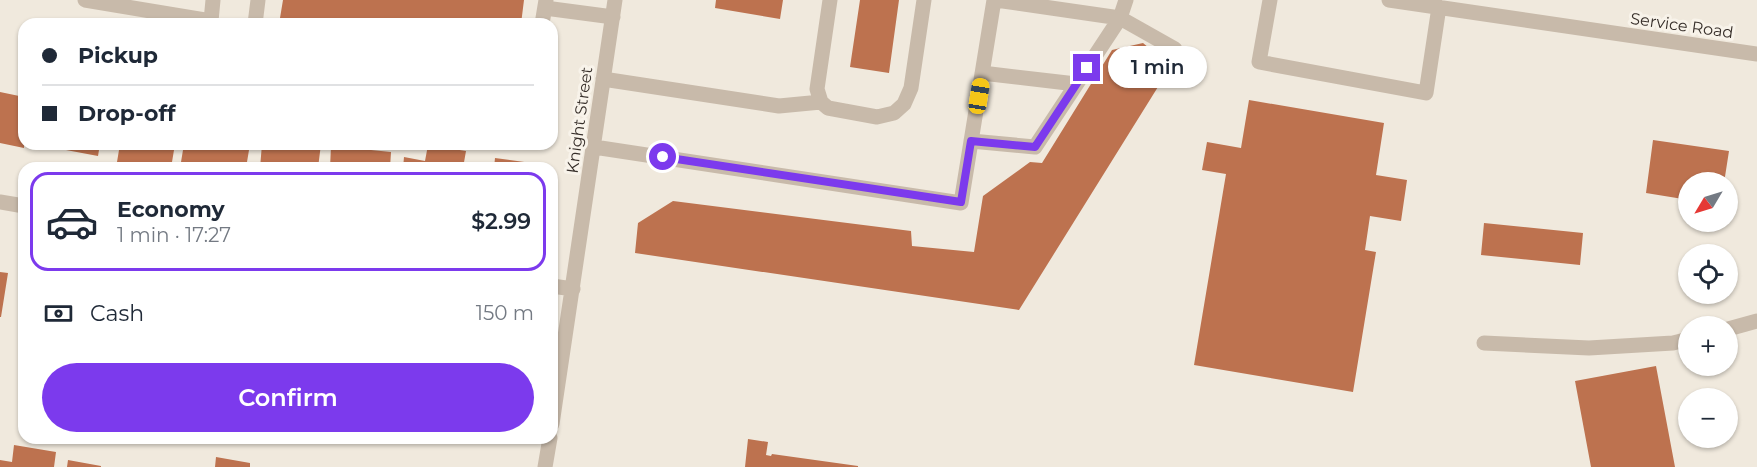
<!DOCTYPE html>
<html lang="en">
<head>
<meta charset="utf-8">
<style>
	body { margin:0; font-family:Montserrat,sans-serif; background:#f2f2f3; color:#1f2937; height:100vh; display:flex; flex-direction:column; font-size:22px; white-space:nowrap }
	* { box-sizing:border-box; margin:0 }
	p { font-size:20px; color:#747a83 }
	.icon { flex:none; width:33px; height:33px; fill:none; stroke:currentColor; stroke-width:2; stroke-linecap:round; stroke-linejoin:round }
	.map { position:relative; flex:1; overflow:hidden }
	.panel { position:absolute; left:18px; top:162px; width:540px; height:282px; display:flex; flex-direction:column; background:#fff; border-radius:18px; box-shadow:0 2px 4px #0004 }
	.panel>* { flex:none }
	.hud { position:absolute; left:18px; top:18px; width:540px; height:132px; border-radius:18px; box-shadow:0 2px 4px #0004; display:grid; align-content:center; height:132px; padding:0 24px; background:#fff }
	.needle { width:39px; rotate:232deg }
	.buttons { position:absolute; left:1678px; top:172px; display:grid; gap:12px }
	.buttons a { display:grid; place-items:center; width:60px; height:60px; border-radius:50%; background:#fff; box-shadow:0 2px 4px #0004; font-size:30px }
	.end { position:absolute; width:27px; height:27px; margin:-14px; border:8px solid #7c3aed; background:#fff; box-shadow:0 0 0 3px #fff }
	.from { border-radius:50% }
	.bubble { position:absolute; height:42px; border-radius:21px; background:#fff; box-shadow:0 2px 4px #0004; font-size:20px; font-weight:600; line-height:42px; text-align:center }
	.car { position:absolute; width:18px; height:36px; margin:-18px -9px; border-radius:8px; box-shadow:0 0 4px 2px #0007; background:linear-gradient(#f5c518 24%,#345 0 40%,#f5c518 0 76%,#345 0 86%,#f5c518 0) }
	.hud b { display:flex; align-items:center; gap:21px; height:57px; font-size:22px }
	.hud b+b { border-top:2px solid #e0e1e3 }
	.hud i { width:15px; height:15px; background:#1f2937 }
	ul { padding:10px 0 0; list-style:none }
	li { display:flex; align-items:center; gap:18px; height:99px; margin:0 12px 9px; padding:0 12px; border:3px solid transparent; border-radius:18px }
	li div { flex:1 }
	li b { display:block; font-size:22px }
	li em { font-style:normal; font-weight:600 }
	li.selected { border-color:#7c3aed }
	li>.icon { width:54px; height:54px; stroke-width:1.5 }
	.pay { display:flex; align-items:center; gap:15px; height:66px; padding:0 24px; font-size:22px }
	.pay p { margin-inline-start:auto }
	.button { display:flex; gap:12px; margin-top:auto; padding:12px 24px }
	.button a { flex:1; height:69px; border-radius:36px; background:#7c3aed; color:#fff; font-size:24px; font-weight:600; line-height:69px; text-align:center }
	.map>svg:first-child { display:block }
</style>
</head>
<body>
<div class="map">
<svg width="1757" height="467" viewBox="0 0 1757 467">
	<rect width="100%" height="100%" fill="#f0e9dd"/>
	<path fill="#bd724f" d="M283,0H524L521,24H279Z
		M716,0H783L780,19L715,8Z
		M860,0H899L889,73L850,67Z
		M1143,43L1171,66L1019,310L635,253L638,223L673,201L911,231L912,246L974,252L983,196L1030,162L1042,163L1112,50Z
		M0,92L24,97V148L0,143Z
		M1249,100L1384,123L1376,175L1407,180L1401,221L1370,216L1365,250L1376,252L1353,392L1194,365L1226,174L1202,170L1207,142L1241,148Z
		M1653,140L1729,151L1724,183H1689V200L1646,193Z
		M34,144H100L98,156Z
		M120,144H175L171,168H155L117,162Z
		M184,144H250L246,168H180Z
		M262,144H321L318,168H260Z
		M428,145L466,151L463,168H403L404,157L425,161Z
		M331,146L391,152L390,168H330Z
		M495,158L546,165V168H494Z
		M1484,223L1583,233L1580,265L1481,255Z
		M0,272L8,273L1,317H0Z
		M1656,366L1675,467H1591L1575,381Z
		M748,439L768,442L766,455L771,456L772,454L858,466V467H745Z
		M14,445L56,452L54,467H0V460L12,462Z
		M216,457L250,463V467H215Z
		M68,460L101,466V467H67Z"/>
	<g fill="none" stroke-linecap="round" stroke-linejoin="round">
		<path stroke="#c8baaa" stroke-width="15" d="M85,0L211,21L213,0
			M830,0L817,89L821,102L828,108L877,117L894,113L904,104L911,88L924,0
			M996,0L1120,18L1126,0
			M1270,0L1259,62L1426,93L1439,7
			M1389,0L1757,54
			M545,8L613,17
			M255,24L258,0
			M542,24L546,0
			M982,73L1076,84
			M603,79L779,106L821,102
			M971,141L1035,147L1120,18L1175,49
			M594,147L961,203L994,0
			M0,202L24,206
			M552,286L573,289
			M1728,329L1757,321
			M1484,343L1589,348L1673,343L1689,339
			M552,424L615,0
			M545,467L550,438"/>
	</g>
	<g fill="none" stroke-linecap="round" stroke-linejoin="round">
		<path stroke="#7c3aed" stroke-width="8" d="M663,157L961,202L971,141L1035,147L1087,68"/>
	</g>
	<g text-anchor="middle" stroke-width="6" stroke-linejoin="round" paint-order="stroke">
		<g font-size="16" fill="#362e29" stroke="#f8f3ea">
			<text transform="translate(1682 25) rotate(8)" y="6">Service Road</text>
			<text transform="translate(579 120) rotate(-82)" y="6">Knight Street</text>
		</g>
	</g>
</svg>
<div class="buttons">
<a><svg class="needle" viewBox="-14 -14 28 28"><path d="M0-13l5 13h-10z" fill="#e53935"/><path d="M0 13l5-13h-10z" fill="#747a83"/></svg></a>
<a><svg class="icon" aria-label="locate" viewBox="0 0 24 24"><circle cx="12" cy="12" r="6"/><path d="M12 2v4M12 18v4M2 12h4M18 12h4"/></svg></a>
<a>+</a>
<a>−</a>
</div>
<i class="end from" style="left:663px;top:157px"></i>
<i class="end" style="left:1087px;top:68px"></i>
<div class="bubble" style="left:1108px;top:46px;width:99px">1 min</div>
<i class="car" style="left:979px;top:96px;rotate:9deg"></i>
<div class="hud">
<b><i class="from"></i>Pickup</b>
<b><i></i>Drop-off</b>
</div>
<section class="panel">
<ul>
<li class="selected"><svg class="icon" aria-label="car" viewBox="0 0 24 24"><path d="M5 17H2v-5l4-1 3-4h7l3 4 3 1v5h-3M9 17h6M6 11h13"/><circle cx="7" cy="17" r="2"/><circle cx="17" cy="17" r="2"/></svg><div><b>Economy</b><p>1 min · 17:27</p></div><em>$2.99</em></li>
</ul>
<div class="pay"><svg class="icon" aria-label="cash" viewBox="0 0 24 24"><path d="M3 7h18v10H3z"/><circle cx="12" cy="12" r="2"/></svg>Cash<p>150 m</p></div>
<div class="button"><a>Confirm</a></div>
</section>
</div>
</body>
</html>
